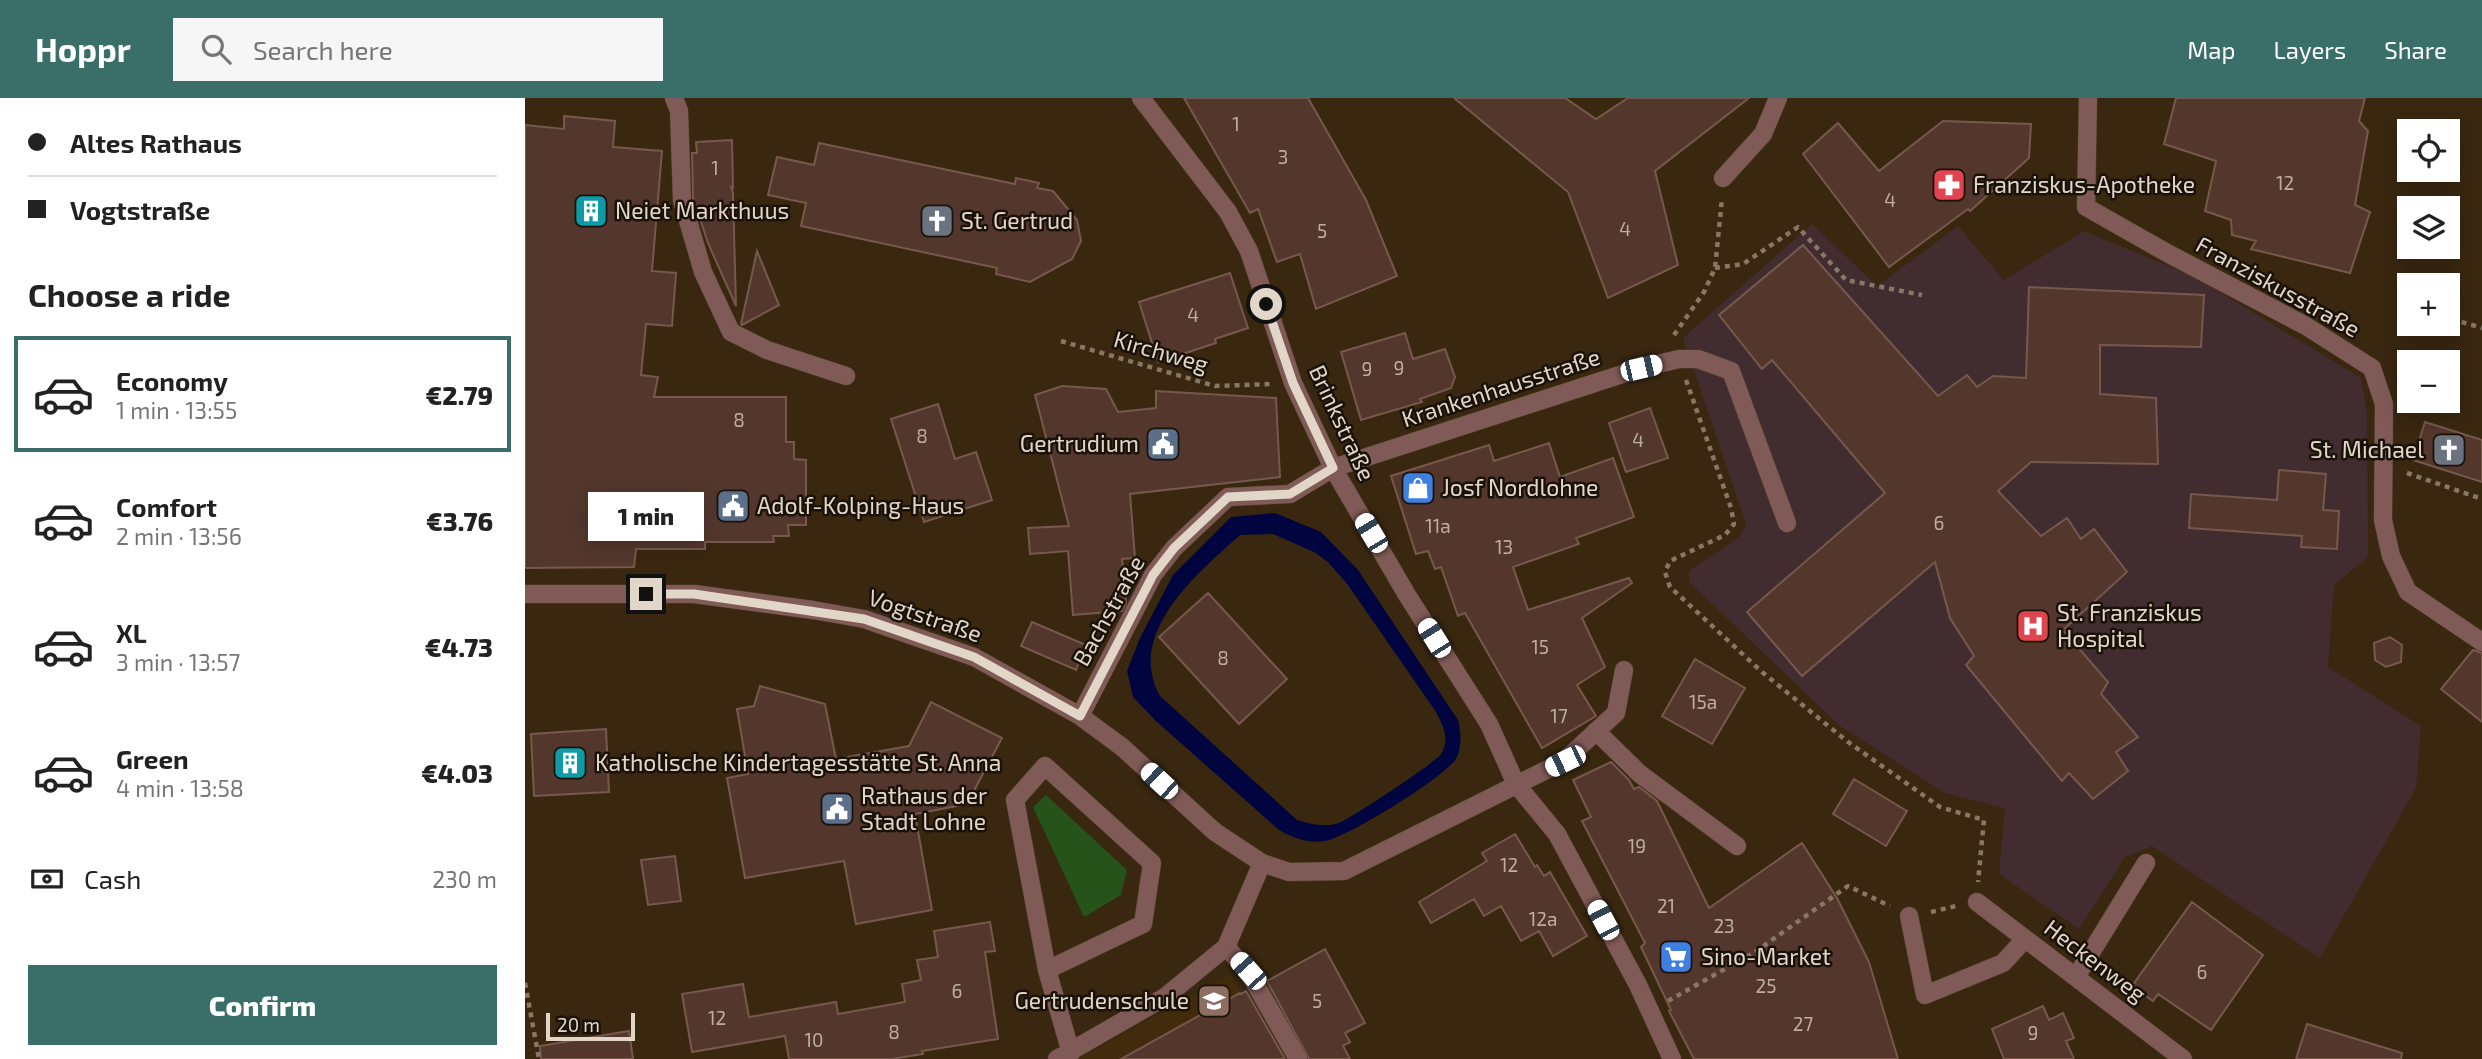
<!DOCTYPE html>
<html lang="en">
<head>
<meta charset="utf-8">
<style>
	body { margin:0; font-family:"Exo 2",sans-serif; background:#f6f6f6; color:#222; height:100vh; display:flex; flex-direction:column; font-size:26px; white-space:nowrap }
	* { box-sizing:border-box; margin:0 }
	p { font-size:23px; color:#767676 }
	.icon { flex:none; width:38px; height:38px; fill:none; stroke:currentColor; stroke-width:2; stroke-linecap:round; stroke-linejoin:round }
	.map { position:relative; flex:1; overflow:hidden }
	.details { display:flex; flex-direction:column; background:#fff; width:525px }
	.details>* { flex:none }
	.guide { display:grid; align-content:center; height:154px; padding:0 28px; background:#fff }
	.controls { position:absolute; left:1872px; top:21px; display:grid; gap:14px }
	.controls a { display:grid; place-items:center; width:63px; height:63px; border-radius:0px; background:#fff; box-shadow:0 4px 18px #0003; font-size:35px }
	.scale { position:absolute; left:21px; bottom:18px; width:89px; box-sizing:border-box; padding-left:7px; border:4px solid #e2d6c9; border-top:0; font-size:19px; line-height:24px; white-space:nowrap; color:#e2d6c9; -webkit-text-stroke:5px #1a1208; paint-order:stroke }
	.end { position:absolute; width:32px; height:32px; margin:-16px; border:9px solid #e2d6c9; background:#111; box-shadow:0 0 0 4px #111 }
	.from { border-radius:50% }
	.bubble { position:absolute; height:49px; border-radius:0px; background:#fff; box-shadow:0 4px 18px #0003; font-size:23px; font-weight:800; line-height:49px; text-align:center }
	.car { position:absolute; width:21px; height:42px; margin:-21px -10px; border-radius:9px; box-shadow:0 0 5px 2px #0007; background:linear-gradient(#fff 24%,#345 0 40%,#fff 0 76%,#345 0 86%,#fff 0) }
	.guide b { display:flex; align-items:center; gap:24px; height:66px; font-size:26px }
	.guide b+b { border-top:2px solid #e0e0e0 }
	.guide i { width:18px; height:18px; background:#222 }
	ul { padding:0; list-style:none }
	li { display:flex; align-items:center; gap:21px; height:116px; margin:0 14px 10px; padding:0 14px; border:4px solid transparent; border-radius:0px }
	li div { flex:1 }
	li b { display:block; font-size:26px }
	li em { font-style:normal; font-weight:800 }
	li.active { border-color:#3a6f69 }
	li>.icon { width:63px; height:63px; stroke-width:1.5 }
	h2 { padding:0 28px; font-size:32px; line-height:84px }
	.pay { display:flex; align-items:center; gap:18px; height:77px; padding:0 28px; font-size:26px }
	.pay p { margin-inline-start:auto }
	.primary-button { display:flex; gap:14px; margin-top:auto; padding:14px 28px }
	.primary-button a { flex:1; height:80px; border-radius:0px; background:#3a6f69; color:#fff; font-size:28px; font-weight:800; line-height:80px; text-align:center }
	header { display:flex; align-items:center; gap:42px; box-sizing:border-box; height:98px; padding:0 35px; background:#3a6f69; color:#fff }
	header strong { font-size:33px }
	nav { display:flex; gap:38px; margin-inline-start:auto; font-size:24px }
	.search { width:490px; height:63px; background:#f6f6f6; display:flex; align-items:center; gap:18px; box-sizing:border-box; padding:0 24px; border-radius:0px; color:#767676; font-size:26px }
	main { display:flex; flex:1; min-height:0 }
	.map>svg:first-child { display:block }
</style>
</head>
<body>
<header>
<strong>Hoppr</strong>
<div class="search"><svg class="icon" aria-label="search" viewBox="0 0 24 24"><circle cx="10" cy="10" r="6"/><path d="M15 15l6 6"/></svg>Search here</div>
<nav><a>Map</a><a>Layers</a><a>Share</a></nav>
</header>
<main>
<section class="details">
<div class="guide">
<b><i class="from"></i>Altes Rathaus</b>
<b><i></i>Vogtstraße</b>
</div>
<h2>Choose a ride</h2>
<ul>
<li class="active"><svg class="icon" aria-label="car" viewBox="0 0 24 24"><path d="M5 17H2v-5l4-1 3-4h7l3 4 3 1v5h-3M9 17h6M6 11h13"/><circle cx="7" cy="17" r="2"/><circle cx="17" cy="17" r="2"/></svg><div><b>Economy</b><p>1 min · 13:55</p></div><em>€2.79</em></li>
<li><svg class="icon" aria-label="car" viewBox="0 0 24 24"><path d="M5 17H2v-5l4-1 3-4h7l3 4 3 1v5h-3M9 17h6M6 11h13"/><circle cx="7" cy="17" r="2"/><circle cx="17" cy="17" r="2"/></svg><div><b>Comfort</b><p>2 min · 13:56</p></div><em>€3.76</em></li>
<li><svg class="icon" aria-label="car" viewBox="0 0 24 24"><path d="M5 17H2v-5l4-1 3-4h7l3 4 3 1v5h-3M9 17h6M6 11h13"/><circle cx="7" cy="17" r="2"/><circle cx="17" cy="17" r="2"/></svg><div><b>XL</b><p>3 min · 13:57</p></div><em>€4.73</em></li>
<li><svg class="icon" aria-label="car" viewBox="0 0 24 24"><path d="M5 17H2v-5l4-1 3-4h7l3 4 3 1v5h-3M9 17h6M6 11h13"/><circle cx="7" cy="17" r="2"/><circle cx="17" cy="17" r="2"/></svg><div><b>Green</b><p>4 min · 13:58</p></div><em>€4.03</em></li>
</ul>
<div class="pay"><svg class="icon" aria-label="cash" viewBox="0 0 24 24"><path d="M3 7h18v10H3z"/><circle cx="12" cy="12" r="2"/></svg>Cash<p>230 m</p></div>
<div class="primary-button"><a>Confirm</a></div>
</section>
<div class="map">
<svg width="1957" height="961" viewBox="0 0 1957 961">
	<rect width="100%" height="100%" fill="#392710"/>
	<path fill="#422b0d" d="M705,876L756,961H553L607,931Z"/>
	<path fill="#412c2f" d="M1287,126L1352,188L1433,128L1479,182L1559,133L1670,179L1836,280L1842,314L1843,459L1809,487L1803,569L1896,628L1891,690L1795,860L1627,748L1600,759L1554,831L1474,776L1480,710L1420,695L1315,628L1164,484V473L1214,439L1221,426L1158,240Z"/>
	<path fill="#255319" d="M521,697L602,772L596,797L559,819L508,709Z"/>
	<path fill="#00043f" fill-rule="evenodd" d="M750,415L796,434L833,472L933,622C936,634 937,647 932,659C924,677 821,740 800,743C783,746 768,740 754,732L631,623L608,599L602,573L615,540L648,477L706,419ZM748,436L789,454L803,464L823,487L909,611C917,625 926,640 916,656C910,665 825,721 814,725C799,730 785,726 772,722L635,598C600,535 673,475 715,437Z"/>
	<path fill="#53372d" stroke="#77584d" stroke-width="2" d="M659,0H783L841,102L872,178L791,211L775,156L752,164L733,111L725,115Z
		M929,0H1040L1071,21L1103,0H1224L1130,73L1153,167L1083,200L1043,94Z
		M1651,0H1840L1834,23L1843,33L1830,107L1845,114L1825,175L1726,151L1731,143L1707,137L1706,122L1680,113L1691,63L1639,46Z
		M39,18L90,23L88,49L137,53L127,173L151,175L147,228L121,226L116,277L133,279L129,299H261V344H269V361L281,362V427H263L264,438H248L249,444H180V451H111L109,469L0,470V27L39,31Z
		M1418,23L1506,26L1504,60L1445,113L1443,111L1364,169L1278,56L1313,25L1354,73Z
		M207,42L208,90L206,89L208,95L211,208L183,145L168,100L167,55H172L171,44Z
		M294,45L490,86L491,80L514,85L512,90L528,93L552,122L556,143L547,161L505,184L471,176L472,170L276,128L281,105L243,97L252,59L289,67Z
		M1278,147L1413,298L1442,277L1452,289L1468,278L1501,280L1504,189L1679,197L1676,249L1575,247V296L1631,300L1633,366L1506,364L1473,393L1516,438L1542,420L1556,441L1569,431L1602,474L1538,532L1583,584L1576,596L1613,639L1591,654L1603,673L1568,701L1544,675L1537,683L1441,567L1449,558L1425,520L1410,464L1277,578L1222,514L1360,395L1247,262L1237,271L1194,217Z
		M232,153L254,207L217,227L216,226Z
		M705,175L723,230L690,241L691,245L633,264L614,204Z
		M880,235L888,261L920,251L930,279L926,290L895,301L897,304L836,322L816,254Z
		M537,288L581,291L593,314L631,310V293L751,300L755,379L605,396L610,460L597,461L601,505L597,513L548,517L543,453L505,456L503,430L544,428L510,297Z
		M413,306L430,361L451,354L467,402L399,424L366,321Z
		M1125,310L1143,360L1101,374L1084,325Z
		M1900,324L1957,342V384L1888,362Z
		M1024,345L1035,379L1088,360L1109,419L1051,440L1054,446L988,469L1003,512L1104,480L1107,485L1057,520L1080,569L1052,587L1071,618L1017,650L940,515L933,518L916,469L910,471L903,453L891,456L866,378L964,347L969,363Z
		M1754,372L1801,376L1798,412L1814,413L1812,451L1776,449L1777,438L1664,430L1666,396L1752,402Z
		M683,495L762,581L714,626L634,539Z
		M507,524L561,547L551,572L496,548Z
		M1865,539L1877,547L1876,564L1861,569L1850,562L1849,545Z
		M1948,552L1957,555V624L1916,591Z
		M1170,561L1220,590L1187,646L1137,618Z
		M235,588L300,606L311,661L384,648L406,604L477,640L442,706L390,716L407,812L331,826L319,763L220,780L202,680L223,676L212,611L229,608Z
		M81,631L84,694L9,698L6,636Z
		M1086,664L1104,682L1109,691L1114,689L1132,703L1184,810L1277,745L1312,800L1344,864L1373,961H1169L1144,913L1146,912L1116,849L1120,845L1057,723L1066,719L1048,682Z
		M1329,681L1382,713L1361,748L1308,716Z
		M990,736L1010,769L1012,767L1019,778L1025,774L1062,838L1028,858L1014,833L996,843L976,808L959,818L949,801L906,825L894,804L962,763L957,755Z
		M150,758L156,803L123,807L116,762Z
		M1667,804L1738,857L1686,932L1633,896L1628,903L1607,888Z
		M465,824L470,853L460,854L473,941L397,953L398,956L367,961H264L260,938L167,954L157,896L218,886L224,919L311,904L313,916L380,904L377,886L396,882L392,862L413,859L409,833Z
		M800,851L840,925L820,935L825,944L818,948L825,961H784L742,883Z
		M721,893L760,961H596L715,895L716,896Z
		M1518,908L1524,922L1538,915L1549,940L1541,943L1549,961H1479L1467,931Z
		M1782,926L1877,955L1876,961H1771Z
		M104,933L108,961H16L15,948Z"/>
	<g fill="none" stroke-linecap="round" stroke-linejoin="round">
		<defs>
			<path id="minor" d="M149,0L154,13L157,102L178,174L206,234L242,252L321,278
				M616,0L703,114L724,153L768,285L808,370L882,497L964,626L991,686L1032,736L1113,887L1147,961
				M1563,0L1561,109L1644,156L1781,228L1847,270L1859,306L1858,422L1866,458L1883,494L1957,544
				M1198,80L1238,36L1253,0
				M0,496H169L288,512L339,521L449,559L555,618L597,649L690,734L737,765L764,774L819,773L1039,663L1091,615L1099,572
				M555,618L628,477L649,450L703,399L765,396L808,370L1116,270L1154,261H1173L1206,273L1262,425
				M1071,633L1115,676L1212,748
				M1452,804L1658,961
				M1384,818L1400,897L1478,865L1500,841
				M701,849L723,873L773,961
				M522,872L618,826L627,765L520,668L490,702L522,872L546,955
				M1551,879L1621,765
				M532,961L640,899L701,849L737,765"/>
		</defs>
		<use href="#minor" stroke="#54432e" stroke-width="19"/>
		<path stroke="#877865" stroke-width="4.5" stroke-dasharray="5 5" stroke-linecap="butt" d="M1190,170L1218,166L1273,129L1321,182L1397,197
			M1927,221L1957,230
			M1149,237L1179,194L1190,170L1197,101
			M536,243L690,288L747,286
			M1161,282L1206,410L1209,426L1200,437L1145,463L1140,474L1145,489L1237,574L1323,644L1415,709L1459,722L1453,784
			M1882,375L1957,401
			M1406,814L1431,808
			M0,885L14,961
			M1143,903L1230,854L1323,788L1365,808"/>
		<use href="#minor" stroke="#805a56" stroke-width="18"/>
	</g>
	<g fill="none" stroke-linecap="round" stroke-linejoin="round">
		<path stroke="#e2d6c9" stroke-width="9" d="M121,496H169L339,521L449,559L555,618L628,477L649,450L703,399L765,396L808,370L768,285L741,206"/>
	</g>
	<defs>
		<symbol id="pharmacy-square" viewBox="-11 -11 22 22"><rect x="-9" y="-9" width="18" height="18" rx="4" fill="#e0444e" stroke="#1a1208"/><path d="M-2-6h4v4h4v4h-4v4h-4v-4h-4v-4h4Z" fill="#fff"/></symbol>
		<symbol id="building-square" viewBox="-11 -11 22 22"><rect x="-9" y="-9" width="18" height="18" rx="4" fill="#0f9aa8" stroke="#1a1208"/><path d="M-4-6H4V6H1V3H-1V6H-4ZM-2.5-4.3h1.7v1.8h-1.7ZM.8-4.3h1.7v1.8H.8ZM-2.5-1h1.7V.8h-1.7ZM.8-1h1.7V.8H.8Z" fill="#fff"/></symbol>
		<symbol id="church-square" viewBox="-11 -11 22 22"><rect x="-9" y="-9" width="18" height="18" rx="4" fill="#6b7280" stroke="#1a1208"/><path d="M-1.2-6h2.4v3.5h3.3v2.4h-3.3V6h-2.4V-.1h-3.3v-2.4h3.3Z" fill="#fff"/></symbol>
		<symbol id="civic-square" viewBox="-11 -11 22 22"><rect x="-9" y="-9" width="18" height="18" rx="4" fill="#5c6f8a" stroke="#1a1208"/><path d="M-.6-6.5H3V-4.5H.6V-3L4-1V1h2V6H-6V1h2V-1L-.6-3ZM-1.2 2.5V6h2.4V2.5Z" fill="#fff"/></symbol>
		<symbol id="shop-square" viewBox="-11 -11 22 22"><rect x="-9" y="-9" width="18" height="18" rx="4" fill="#3f7fe0" stroke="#1a1208"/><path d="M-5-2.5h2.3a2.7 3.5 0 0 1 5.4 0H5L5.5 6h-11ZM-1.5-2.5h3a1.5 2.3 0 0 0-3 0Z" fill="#fff"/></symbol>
		<symbol id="hospital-square" viewBox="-11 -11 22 22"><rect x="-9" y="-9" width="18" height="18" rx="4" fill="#e0444e" stroke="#1a1208"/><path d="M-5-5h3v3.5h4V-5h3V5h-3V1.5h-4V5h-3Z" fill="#fff"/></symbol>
		<symbol id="supermarket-square" viewBox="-11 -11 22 22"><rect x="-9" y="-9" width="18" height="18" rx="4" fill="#3f7fe0" stroke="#1a1208"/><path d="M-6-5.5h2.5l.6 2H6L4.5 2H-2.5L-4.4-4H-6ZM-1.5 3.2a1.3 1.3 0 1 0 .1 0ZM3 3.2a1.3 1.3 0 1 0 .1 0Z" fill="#fff"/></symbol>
		<symbol id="school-square" viewBox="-11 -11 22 22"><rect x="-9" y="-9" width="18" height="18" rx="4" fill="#8d6e63" stroke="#1a1208"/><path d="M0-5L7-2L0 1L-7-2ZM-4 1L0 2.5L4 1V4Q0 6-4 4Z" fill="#fff"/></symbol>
	</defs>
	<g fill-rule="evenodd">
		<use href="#pharmacy-square" x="1405" y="68" width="38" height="38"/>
		<use href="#building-square" x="47" y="94" width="38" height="38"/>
		<use href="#church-square" x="393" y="104" width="38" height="38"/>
		<use href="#civic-square" x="619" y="327" width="38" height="38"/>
		<use href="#church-square" x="1905" y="333" width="38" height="38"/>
		<use href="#shop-square" x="874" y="371" width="38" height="38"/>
		<use href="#civic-square" x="189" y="389" width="38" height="38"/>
		<use href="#hospital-square" x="1489" y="509" width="38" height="38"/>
		<use href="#building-square" x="26" y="646" width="38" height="38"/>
		<use href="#civic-square" x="293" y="692" width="38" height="38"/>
		<use href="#supermarket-square" x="1132" y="840" width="38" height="38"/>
		<use href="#school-square" x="670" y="884" width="38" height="38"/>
	</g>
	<g text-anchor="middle" stroke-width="5" stroke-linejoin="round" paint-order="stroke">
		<g font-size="19" fill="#beaea2">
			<text x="711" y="33">1</text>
			<text x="758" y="66">3</text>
			<text x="190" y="77">1</text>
			<text x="1760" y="92">12</text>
			<text x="1365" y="109">4</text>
			<text x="1100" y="138">4</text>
			<text x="797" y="140">5</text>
			<text x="668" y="224">4</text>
			<text x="874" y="277">9</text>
			<text x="842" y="278">9</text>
			<text x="214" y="329">8</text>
			<text x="397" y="345">8</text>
			<text x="1113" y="349">4</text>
			<text x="1414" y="432">6</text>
			<text x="913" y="435">11a</text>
			<text x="979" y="456">13</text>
			<text x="1015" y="556">15</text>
			<text x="698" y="567">8</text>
			<text x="1178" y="611">15a</text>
			<text x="1034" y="625">17</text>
			<text x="1112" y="755">19</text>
			<text x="984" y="774">12</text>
			<text x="1141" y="815">21</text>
			<text x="1018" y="828">12a</text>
			<text x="1199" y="835">23</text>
			<text x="1677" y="881">6</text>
			<text x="1241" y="895">25</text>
			<text x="432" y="900">6</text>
			<text x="792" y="910">5</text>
			<text x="192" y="927">12</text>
			<text x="1278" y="933">27</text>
			<text x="369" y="941">8</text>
			<text x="1508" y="942">9</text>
			<text x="289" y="949">10</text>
		</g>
		<g font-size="23" fill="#e2d6c9" stroke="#1a1208" text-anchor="start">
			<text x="1448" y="95">Franziskus-Apotheke</text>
			<text x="90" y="121">Neiet Markthuus</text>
			<text x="436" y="131">St. Gertrud</text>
			<text x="614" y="354" text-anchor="end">Gertrudium</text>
			<text x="1899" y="360" text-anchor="end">St. Michael</text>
			<text x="917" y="398">Josf Nordlohne</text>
			<text x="232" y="416">Adolf-Kolping-Haus</text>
			<text x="1532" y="523">St. Franziskus<tspan x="1532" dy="26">Hospital</tspan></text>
			<text x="70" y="673">Katholische Kindertagesstätte St. Anna</text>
			<text x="336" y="706">Rathaus der<tspan x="336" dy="26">Stadt Lohne</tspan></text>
			<text x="1176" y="867">Sino-Market</text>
			<text x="664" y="911" text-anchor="end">Gertrudenschule</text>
		</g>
		<g font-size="23" fill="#e2d6c9" stroke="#1a1208">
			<text transform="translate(1753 189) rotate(29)" y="8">Franziskusstraße</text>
			<text transform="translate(636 254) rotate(16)" y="8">Kirchweg</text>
			<text transform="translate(976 290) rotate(-18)" y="8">Krankenhausstraße</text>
			<text transform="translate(817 325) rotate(65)" y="8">Brinkstraße</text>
			<text transform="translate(584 513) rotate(-61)" y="8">Bachstraße</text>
			<text transform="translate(400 518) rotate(19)" y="8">Vogtstraße</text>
			<text transform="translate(1570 863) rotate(37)" y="8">Heckenweg</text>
		</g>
	</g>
</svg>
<div class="controls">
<a><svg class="icon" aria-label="locate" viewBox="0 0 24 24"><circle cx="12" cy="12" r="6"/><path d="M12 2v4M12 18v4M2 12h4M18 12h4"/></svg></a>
<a><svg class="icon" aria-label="layers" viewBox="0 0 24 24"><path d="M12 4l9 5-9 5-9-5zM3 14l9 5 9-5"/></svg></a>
<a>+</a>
<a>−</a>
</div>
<div class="scale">20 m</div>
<i class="end from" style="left:741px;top:206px"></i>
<i class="end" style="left:121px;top:496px"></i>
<div class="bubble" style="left:63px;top:394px;width:116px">1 min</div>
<i class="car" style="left:1116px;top:270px;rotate:77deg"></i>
<i class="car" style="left:846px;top:435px;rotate:329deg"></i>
<i class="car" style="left:909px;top:540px;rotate:328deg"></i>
<i class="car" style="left:1040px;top:663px;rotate:244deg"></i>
<i class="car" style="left:634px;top:683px;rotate:313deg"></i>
<i class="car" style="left:1078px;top:822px;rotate:332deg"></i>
<i class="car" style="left:723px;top:873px;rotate:318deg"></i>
</div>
</main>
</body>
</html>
